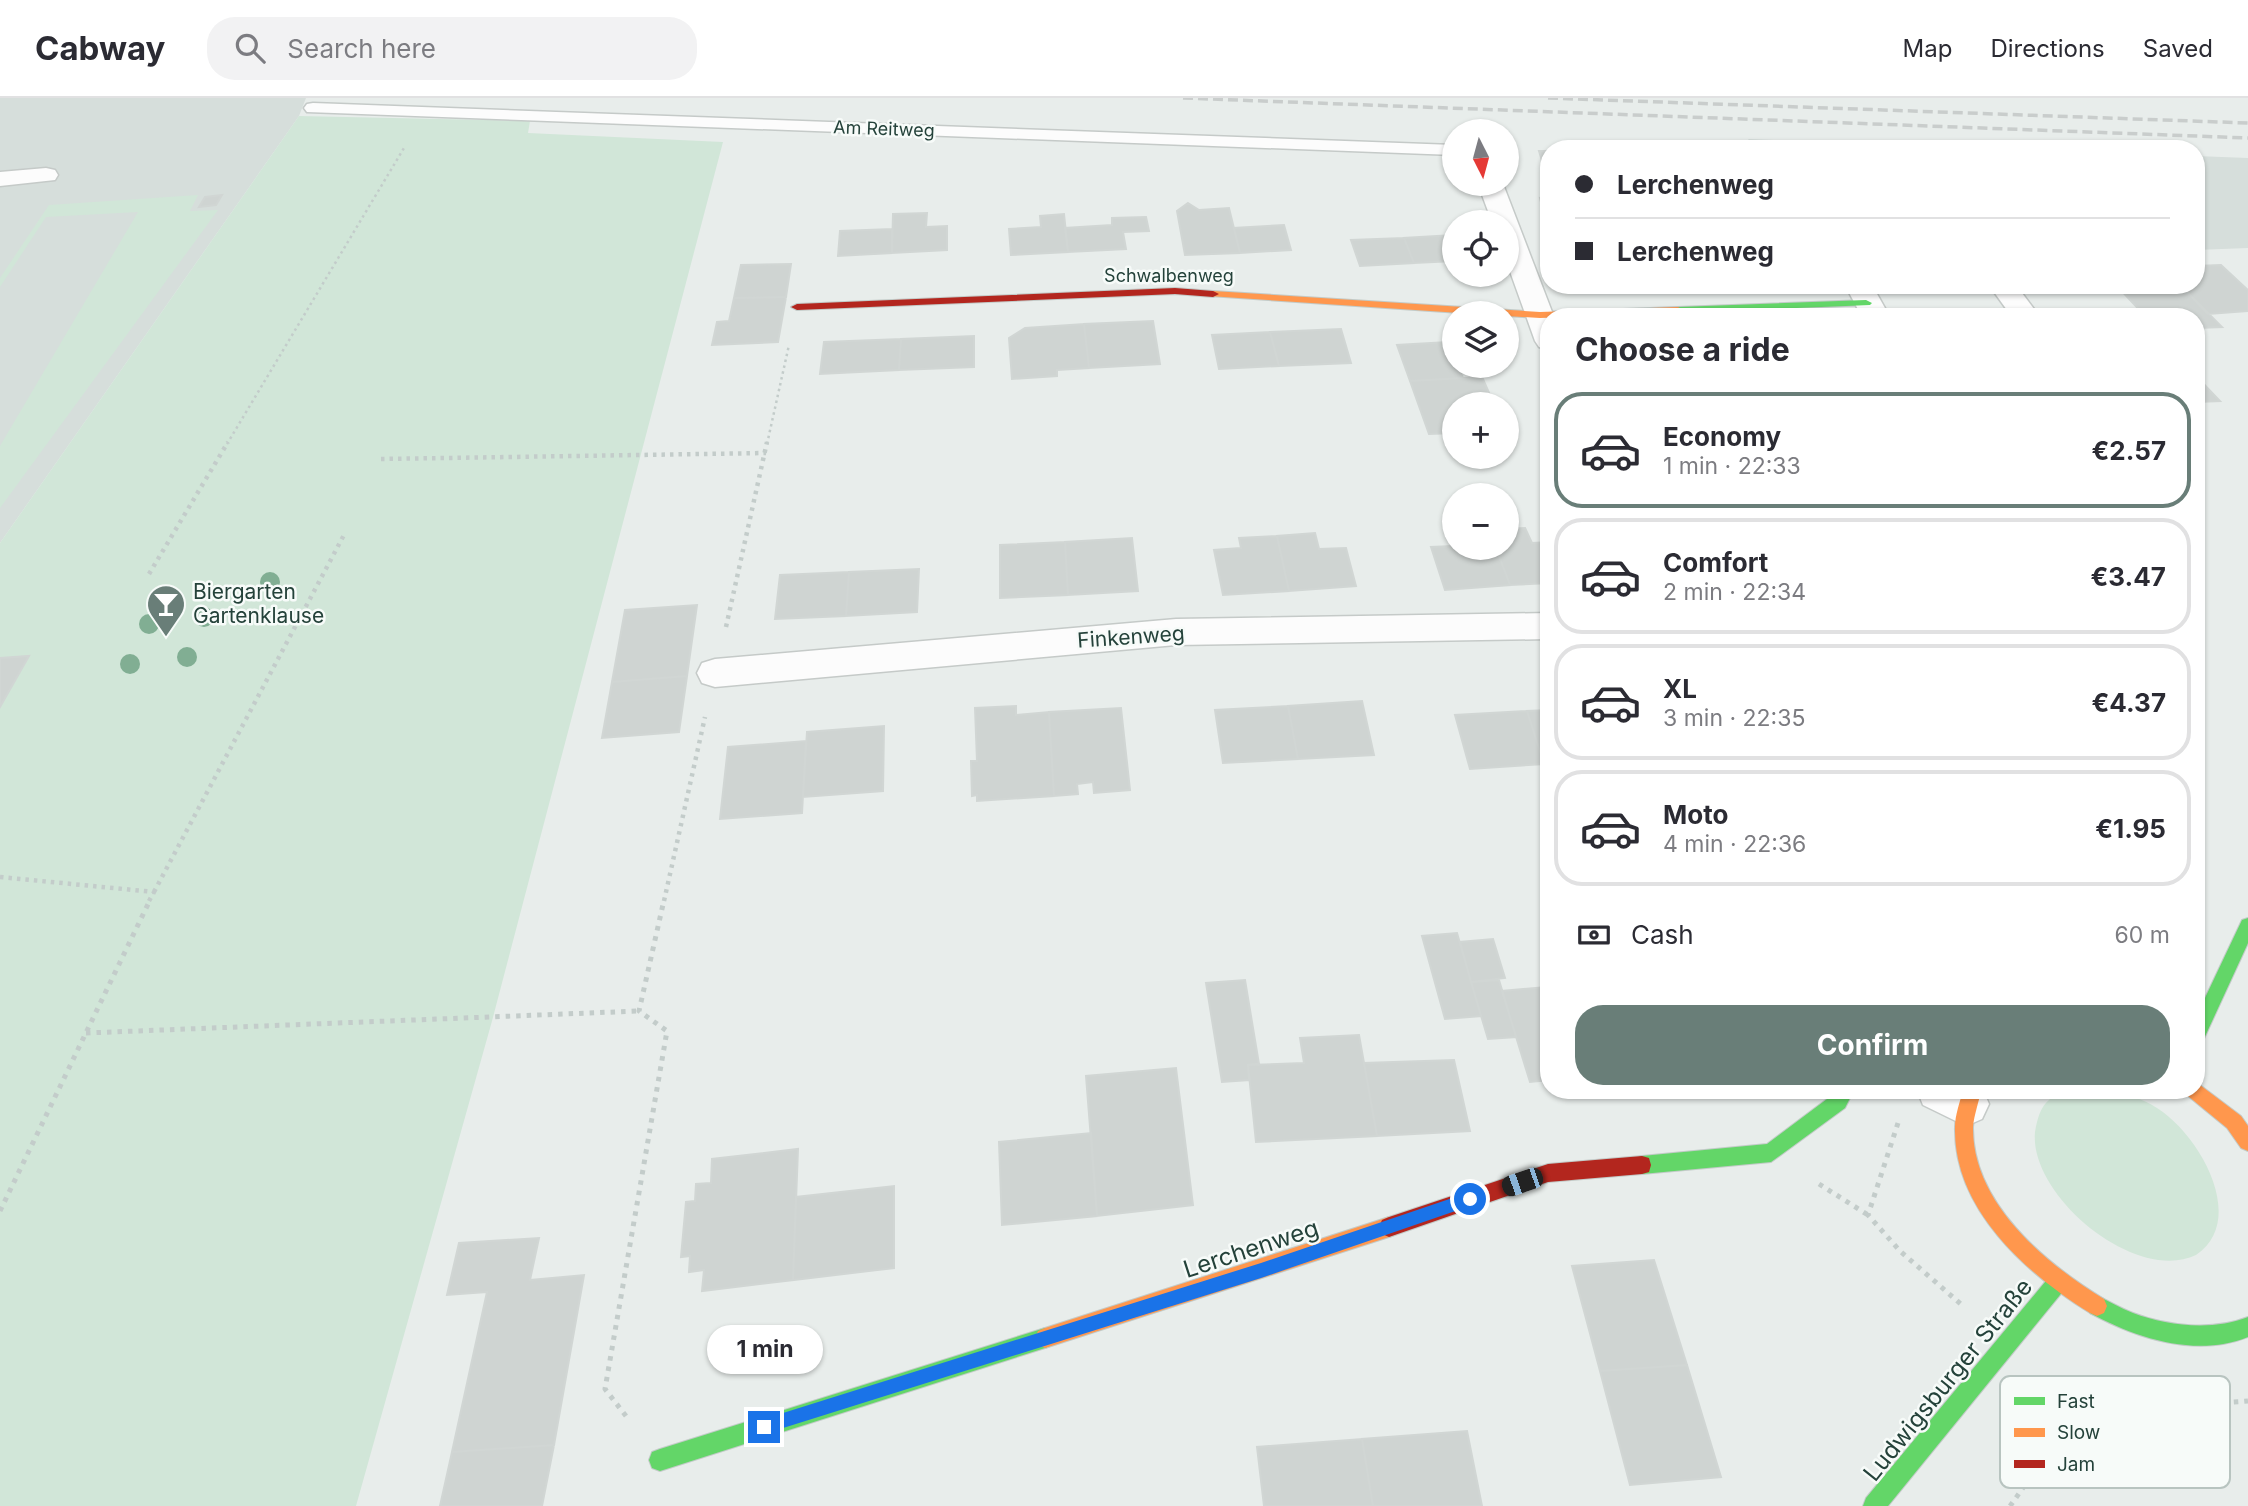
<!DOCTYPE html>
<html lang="en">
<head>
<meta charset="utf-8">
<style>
	body { margin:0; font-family:Inter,sans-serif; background:#f2f2f3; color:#2b2b33; height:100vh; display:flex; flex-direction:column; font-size:26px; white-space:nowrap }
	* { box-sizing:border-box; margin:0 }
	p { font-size:23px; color:#7c7c81 }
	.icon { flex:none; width:38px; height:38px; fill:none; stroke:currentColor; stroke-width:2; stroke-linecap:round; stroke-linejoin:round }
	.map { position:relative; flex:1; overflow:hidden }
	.sheet { position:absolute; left:1540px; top:210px; width:665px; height:791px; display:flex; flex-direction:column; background:#fff; border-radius:28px; box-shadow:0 2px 5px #0004 }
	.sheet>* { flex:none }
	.banner { position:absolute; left:1540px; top:42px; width:665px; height:154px; border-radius:28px; box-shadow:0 2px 5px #0004; display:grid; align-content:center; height:154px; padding:0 35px; background:#fff }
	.needle { width:46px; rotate:174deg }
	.buttons { position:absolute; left:1442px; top:21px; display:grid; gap:14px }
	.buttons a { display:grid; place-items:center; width:77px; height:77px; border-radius:50%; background:#fff; box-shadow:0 2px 5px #0004; font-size:35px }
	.end { position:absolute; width:32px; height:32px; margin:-16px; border:9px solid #1a73e8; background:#fff; box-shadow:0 0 0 4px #fff }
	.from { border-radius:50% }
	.bubble { position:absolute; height:49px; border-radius:24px; background:#fff; box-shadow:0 2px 5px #0004; font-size:23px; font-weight:700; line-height:49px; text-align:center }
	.car { position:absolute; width:21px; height:42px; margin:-21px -10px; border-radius:9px; box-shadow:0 0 5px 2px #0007; background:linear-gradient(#222 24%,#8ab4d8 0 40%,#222 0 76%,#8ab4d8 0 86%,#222 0) }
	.banner b { display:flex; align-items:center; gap:24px; height:66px; font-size:26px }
	.banner b+b { border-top:2px solid #e1e1e2 }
	.banner i { width:18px; height:18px; background:#2b2b33 }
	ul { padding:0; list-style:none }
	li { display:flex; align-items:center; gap:21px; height:116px; margin:0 14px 10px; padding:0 21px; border:4px solid #e1e1e2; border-radius:28px }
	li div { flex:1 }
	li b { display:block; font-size:26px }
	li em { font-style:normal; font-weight:700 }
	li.on { border-color:#697e78 }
	li>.icon { width:63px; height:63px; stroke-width:1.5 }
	h2 { padding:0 35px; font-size:32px; line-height:84px }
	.pay { display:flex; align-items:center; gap:18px; height:77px; padding:0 35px; font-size:26px }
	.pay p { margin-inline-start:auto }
	.action { display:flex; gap:14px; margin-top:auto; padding:14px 35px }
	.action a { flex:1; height:80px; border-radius:28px; background:#697e78; color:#fff; font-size:28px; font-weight:700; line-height:80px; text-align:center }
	header { display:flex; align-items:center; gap:42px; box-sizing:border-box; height:98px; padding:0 35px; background:#fff; border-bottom:2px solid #e1e1e2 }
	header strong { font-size:33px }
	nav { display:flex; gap:38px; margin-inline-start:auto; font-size:24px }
	.search { width:490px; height:63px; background:#f2f2f3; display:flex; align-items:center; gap:18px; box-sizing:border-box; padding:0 24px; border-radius:28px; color:#7c7c81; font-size:26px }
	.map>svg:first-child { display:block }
</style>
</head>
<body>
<header>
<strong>Cabway</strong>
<div class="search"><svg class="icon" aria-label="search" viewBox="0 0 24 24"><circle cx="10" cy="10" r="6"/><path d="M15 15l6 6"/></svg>Search here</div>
<nav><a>Map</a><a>Directions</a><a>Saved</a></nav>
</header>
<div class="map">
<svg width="2248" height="1408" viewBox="0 0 2248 1408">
	<rect width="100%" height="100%" fill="#e8edeb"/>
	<path fill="#d6dedb" d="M0,0H306L299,18L0,445Z
		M1748,41L2002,51H1755Z
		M2196,58L2248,60V150L2196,152Z"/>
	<path fill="#d1e6d8" d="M299,18L530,23L528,35L723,44L492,923L356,1408H0V445Z
		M198,97L190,113L218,112L0,410V348L138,114L46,119L0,189V180L49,107Z
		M2070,992C2101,992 2129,992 2157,1010C2200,1037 2248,1122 2196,1157C2136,1186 2029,1098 2035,1034C2037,1022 2040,1009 2050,1001C2055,997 2064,995 2070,992Z"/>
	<path fill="#cfd4d2" stroke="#d1d6d4" stroke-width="2" d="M1539,53H1549V86Z
		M222,97L216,107L199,109L205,99Z
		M1540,100L1549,101V126L1546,125Z
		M1188,105L1199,112L1229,110L1240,155L1185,157L1177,113Z
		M927,115L926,129L947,128V152L892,155L893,116Z
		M1064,116L1068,154L1011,157L1009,131L1041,129L1040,118Z
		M1146,119L1149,133L1123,134L1126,151L1068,154L1065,130L1112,127V120Z
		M1284,127L1291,152L1240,155L1234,130Z
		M892,131V155L838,158L840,133Z
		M1453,137L1454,163L1414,165L1404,140Z
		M1404,140L1414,165L1360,168L1351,142Z
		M791,166L786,199L734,200L741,167Z
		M2221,167L2248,192V213L2208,216L2180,187H2196V168Z
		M2116,187H2180L2222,229L2196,230V219H2146Z
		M786,199L778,244L712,247L717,224L729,223L734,200Z
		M1153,223L1160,266L1089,270L1084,226Z
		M1084,226L1089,270L1057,272V278L1012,281L1009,240L1025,230Z
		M1341,231L1351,265L1279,268L1270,234Z
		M1270,234L1279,268L1219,271L1212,237Z
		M974,238V269L899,272L901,241Z
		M901,241L899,272L820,276L824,244Z
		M1448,244L1454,268H1458L1463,280L1410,283L1397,247Z
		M2196,278L2220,303L2196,304Z
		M1482,279L1494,306H1454V335L1429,336L1410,283Z
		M1525,430L1532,445L1549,444V485L1510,487L1496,450H1507V431Z
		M1315,435L1319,451L1346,450L1356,488L1289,493L1277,438Z
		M1277,438L1289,493L1223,497L1214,452L1241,450L1239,440Z
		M1132,440L1138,493L1068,497L1065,444Z
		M1065,444L1068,497L1000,500V447Z
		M1454,448L1496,450L1510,487L1445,492L1431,449Z
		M919,471L917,514L846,518L849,474Z
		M849,474L846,518L775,521L780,477Z
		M697,507L687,578L612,584L625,512Z
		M29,558L0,609V560Z
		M687,578L679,634L602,640L612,584Z
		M1362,603L1374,657L1298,661L1288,608Z
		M1016,608V617L1049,614L1054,698L977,703V697L972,698L971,663H977L975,610Z
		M1288,608L1298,661L1223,665L1215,612Z
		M1121,610L1130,692L1094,695L1093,684L1077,686L1078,696L1054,698L1049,614Z
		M1549,612V666H1544L1527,613Z
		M1527,613L1544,666L1470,671L1455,617Z
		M884,628L883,693L803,699L807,634Z
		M806,643L802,715L720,721L728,649Z
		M1457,835L1481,918L1445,921L1422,838Z
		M1493,841L1505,880L1471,884L1460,844Z
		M1245,882L1259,966L1248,967L1249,982L1222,984L1206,885Z
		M1499,882L1516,939L1488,941L1471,884Z
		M1546,889L1549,897V982L1530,984L1502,893Z
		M1359,937L1377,1038L1256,1044L1248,967L1304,965L1300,940Z
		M1454,962L1470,1033L1377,1038L1364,965Z
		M1176,970L1193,1107L1097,1118L1086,978Z
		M1091,1035L1097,1118L1002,1127L999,1044Z
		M798,1051L793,1182L702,1193L704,1172L689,1174L690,1158L681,1159L686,1104L695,1103L696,1086L711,1085L712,1061Z
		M894,1088V1170L793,1182L796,1099Z
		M539,1140L530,1182L584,1177L554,1347L452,1354L487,1194L447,1197L459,1145Z
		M1654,1162L1687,1267L1600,1273L1572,1168Z
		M1687,1267L1721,1379L1630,1387L1600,1273Z
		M1467,1333L1482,1408H1373L1362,1341Z
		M1362,1341L1373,1408H1264L1257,1349Z
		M554,1347L542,1408H440L452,1354Z"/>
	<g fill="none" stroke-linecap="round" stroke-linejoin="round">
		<defs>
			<path id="lane" d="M313,5L1454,47V57L307,14L304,10L307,6Z"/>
			<path id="street" d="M46,70L55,72L58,77L55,82L0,88V74Z
				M1478,86H1503L1554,219H1549V252L1539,249L1535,243L1507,165V124H1492Z
				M1845,187H1872L1890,219H1862Z
				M1989,187H2016L2040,219H2012Z
				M1549,515V541L1176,547L715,589L702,585L697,575L702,565L715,561L1176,521Z
				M1917,992H1983L1989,1006L1982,1021L1966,1028L1923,1007Z"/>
			<path id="fast" d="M1866,202L1872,205L1870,207L1678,215L1672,212L1678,209Z
				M2248,820V845L2202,945L2196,947V919L2242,822Z
				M1835,992H1854L1845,1010L1771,1064L1642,1076L1635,1074L1633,1067L1635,1060L1642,1058L1767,1046L1831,998Z
				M2057,1175L2064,1178L2067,1185L2064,1192L1888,1408H1863L1866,1400L2050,1178Z
				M2097,1198C2109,1203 2120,1210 2133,1215C2167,1228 2213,1233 2248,1219V1239C2196,1260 2136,1240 2090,1215L2087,1208L2090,1201Z
				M1045,1230L1052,1233L1055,1240L1052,1247L1045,1250L660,1373L652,1370L649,1362L652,1354L660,1351Z"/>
			<path id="slow" d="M1213,193L1540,214L1678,209L1684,212L1678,215L1540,220L1507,218V215H1460L1209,198V194Z
				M2196,984L2241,1018L2248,1028V1053L2241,1050L2227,1030L2188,998L2185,992H2196Z
				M1963,992H1981C1979,1004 1974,1017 1973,1029C1972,1105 2045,1165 2104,1201L2107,1208L2104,1215L2097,1218L2090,1215C2027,1176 1953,1111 1955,1029C1955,1017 1960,1004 1963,992Z
				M1389,1119L1396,1122L1399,1129L1396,1136L1389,1139L1045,1250L1038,1247L1035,1240L1038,1233L1045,1230Z"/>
			<path id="jam" d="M1175,190L1213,193L1219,196L1213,199L1175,196L797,212L791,209L797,206Z
				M1642,1058L1649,1060L1651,1067L1649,1074L1642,1076L1548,1084L1389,1139L1382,1136L1379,1129L1382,1122L1389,1119L1548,1066Z"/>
		</defs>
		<use href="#lane" stroke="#c5cac8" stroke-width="3"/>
		<use href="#street" stroke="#c5cac8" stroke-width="3"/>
		<use href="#fast" stroke="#c3cbc8" stroke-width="2"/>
		<use href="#slow" stroke="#c3cbc8" stroke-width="2"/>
		<use href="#jam" stroke="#c3cbc8" stroke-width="2"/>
		<path stroke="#c3ccca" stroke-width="2.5" stroke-dasharray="2.5 3.5" stroke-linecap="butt" d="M227,346L404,50
			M767,346L789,247"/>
		<path stroke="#c3ccca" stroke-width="4.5" stroke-dasharray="3.5 5" stroke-linecap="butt" d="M381,361L766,355
			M149,476L228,344
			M726,529L767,344
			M0,779L154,794L149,803
			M154,794L345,435
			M664,803L705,619"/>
		<path stroke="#c3ccca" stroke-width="5" stroke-dasharray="4.5 6" stroke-linecap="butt" d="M86,935L639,913
			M1898,1025L1868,1117L1900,1153L1963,1208
			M1819,1086L1868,1117
			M0,1113L150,802
			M2048,1284L2091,1324
			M626,1318L605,1291L667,933L639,913L664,802
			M2010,1408C2025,1388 2038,1365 2057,1348C2108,1301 2183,1309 2248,1303"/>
		<use href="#lane" fill="#fcfcfc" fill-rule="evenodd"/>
		<use href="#street" fill="#fcfcfc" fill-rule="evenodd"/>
		<use href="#fast" fill="#63d668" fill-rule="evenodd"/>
		<use href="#slow" fill="#ff974d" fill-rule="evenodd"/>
		<use href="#jam" fill="#b3261e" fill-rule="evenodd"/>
		<path stroke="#c9cdcc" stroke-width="3.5" stroke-dasharray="10 5" stroke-linecap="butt" d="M1183,0L2248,40
			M1548,0L2248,25"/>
	</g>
	<g fill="#81ae93">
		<circle cx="270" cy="484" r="10"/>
		<circle cx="204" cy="519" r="10"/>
		<circle cx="149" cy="526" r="10"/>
		<circle cx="187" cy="559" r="10"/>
		<circle cx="130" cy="566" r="10"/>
	</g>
	<path fill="#1a73e8" d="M1470,1094L1477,1101L1470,1108L1261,1180L764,1336L759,1334L757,1329L759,1323L764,1321L1261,1165Z"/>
	<defs>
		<symbol id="bar-pin" viewBox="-11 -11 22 30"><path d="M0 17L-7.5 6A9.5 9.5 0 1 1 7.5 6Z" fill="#697e78" stroke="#f7fbf9"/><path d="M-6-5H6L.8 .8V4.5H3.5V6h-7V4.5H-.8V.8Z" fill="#fff"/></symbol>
	</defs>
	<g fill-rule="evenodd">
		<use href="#bar-pin" x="144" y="484" width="44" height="60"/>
	</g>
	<g text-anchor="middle" stroke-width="5" stroke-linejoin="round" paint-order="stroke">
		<g font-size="18" fill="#24423a" stroke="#f7fbf9">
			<text transform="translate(884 31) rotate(2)" y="6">Am Reitweg</text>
			<text x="1169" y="184">Schwalbenweg</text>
		</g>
		<g font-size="21" fill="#24423a" stroke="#f7fbf9" text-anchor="start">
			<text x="193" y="501">Biergarten<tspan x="193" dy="24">Gartenklause</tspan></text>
		</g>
		<g font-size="21" fill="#24423a" stroke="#f7fbf9">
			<text transform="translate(1131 539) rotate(-4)" y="7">Finkenweg</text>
		</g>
		<g font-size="24" fill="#24423a" stroke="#f7fbf9">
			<text transform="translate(1251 1151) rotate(-18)" y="8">Lerchenweg</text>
			<text transform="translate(1948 1282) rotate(-51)" y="8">Ludwigsburger Straße</text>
		</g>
	</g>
	<rect x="2000" y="1278" width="230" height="112" rx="10" fill="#f7fbf9" stroke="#b8c4c0" stroke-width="2"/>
	<rect x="2014" y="1299" width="31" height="8" fill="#63d668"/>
	<rect x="2014" y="1330" width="31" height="9" fill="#ff974d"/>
	<rect x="2014" y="1362" width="31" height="8" fill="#b3261e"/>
	<g font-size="19" fill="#24423a">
		<text x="2057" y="1310">Fast</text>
		<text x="2057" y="1341">Slow</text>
		<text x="2057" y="1373">Jam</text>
	</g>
</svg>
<div class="buttons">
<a><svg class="needle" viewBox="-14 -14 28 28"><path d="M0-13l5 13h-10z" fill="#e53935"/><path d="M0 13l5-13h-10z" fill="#7c7c81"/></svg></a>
<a><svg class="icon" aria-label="locate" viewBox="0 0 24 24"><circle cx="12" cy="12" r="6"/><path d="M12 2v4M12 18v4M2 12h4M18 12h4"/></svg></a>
<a><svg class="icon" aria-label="layers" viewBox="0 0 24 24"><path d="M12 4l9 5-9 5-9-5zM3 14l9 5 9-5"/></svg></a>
<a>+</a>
<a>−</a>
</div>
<i class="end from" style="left:1470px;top:1101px"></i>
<i class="end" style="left:764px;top:1329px"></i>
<div class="bubble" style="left:707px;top:1227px;width:116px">1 min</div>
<i class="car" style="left:1522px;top:1084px;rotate:251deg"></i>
<div class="banner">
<b><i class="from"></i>Lerchenweg</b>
<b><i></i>Lerchenweg</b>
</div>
<section class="sheet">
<h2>Choose a ride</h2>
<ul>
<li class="on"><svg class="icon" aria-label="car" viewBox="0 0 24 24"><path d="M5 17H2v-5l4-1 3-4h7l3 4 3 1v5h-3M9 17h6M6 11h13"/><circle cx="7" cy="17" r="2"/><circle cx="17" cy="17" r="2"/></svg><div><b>Economy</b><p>1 min · 22:33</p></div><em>€2.57</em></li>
<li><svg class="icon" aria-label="car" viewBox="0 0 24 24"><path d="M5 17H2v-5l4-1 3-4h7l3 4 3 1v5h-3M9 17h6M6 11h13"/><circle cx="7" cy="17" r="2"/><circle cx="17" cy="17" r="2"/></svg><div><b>Comfort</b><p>2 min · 22:34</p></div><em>€3.47</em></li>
<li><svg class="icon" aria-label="car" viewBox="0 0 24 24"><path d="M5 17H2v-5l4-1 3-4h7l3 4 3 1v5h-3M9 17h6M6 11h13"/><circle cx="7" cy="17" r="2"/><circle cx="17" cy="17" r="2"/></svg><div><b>XL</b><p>3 min · 22:35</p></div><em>€4.37</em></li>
<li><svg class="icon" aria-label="car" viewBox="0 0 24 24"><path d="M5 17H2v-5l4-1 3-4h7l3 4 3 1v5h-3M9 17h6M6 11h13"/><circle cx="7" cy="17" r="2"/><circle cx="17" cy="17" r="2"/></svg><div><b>Moto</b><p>4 min · 22:36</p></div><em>€1.95</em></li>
</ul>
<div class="pay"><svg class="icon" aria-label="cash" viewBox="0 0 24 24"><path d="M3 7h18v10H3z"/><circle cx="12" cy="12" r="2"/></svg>Cash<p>60 m</p></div>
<div class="action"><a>Confirm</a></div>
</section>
</div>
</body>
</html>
